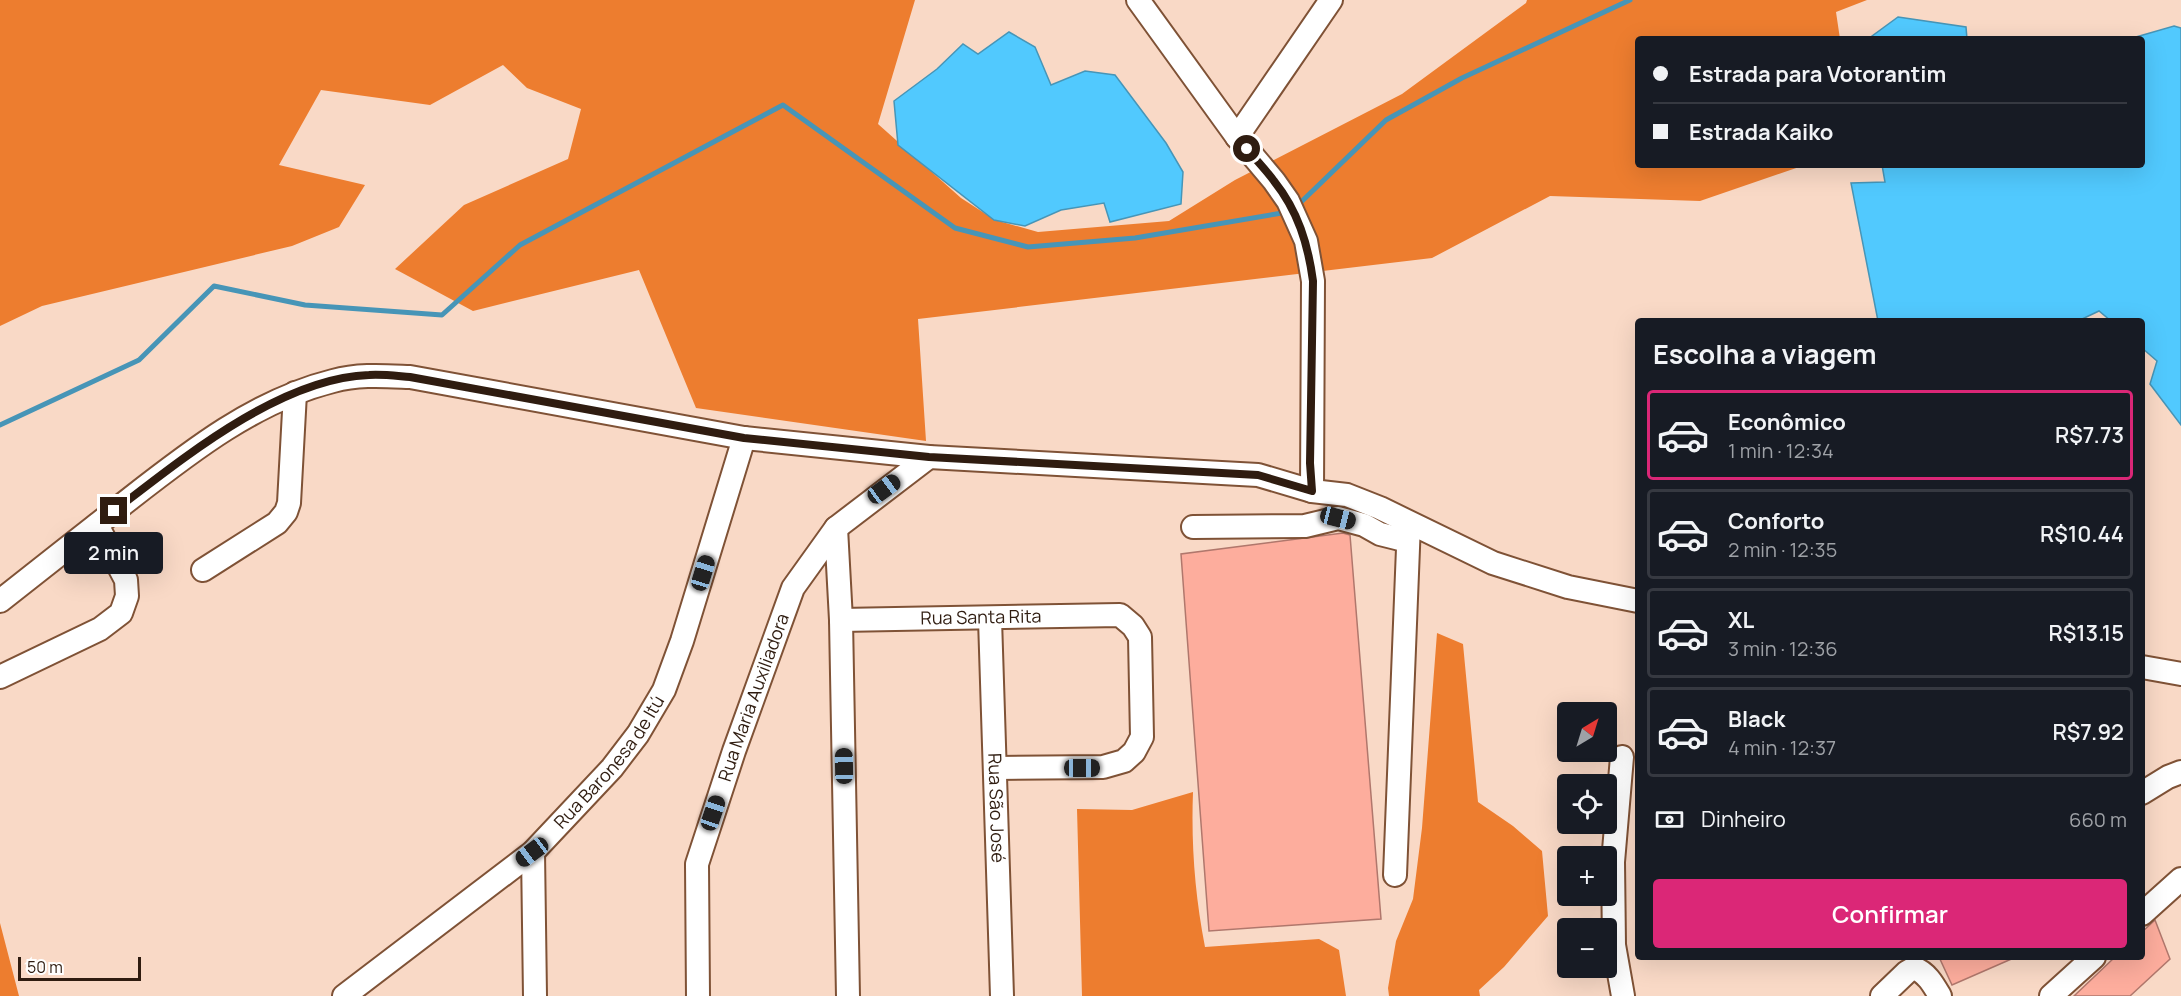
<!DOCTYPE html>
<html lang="pt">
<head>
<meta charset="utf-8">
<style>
	body { margin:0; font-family:Manrope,sans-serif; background:#242831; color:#f1f3f6; height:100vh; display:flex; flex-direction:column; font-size:22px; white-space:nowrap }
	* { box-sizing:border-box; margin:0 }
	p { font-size:20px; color:#9ea1a6 }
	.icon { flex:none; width:33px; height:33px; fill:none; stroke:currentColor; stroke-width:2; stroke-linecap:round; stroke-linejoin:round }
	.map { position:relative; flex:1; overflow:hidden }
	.details { position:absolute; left:1635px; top:318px; width:510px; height:642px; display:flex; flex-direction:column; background:#171b24; border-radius:6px; box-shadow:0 6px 24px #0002 }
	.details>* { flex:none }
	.guide { position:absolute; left:1635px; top:36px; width:510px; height:132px; border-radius:6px; box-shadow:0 6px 24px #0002; display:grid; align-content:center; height:132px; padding:0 18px; background:#171b24 }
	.needle { width:39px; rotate:38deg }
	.tools { position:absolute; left:1557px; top:702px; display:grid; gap:12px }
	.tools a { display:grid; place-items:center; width:60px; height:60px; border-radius:6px; background:#171b24; box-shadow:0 6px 24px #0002; font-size:30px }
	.scale { position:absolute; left:18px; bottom:15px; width:123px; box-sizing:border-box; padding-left:6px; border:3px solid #2f1c10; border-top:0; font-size:16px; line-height:21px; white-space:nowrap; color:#2f1c10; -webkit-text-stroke:4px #fff; paint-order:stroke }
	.end { position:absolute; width:27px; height:27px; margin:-14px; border:8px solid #2f1c10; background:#fff; box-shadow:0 0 0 3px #fff }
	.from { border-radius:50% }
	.bubble { position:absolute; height:42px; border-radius:6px; background:#171b24; box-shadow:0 6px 24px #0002; font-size:20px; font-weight:600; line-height:42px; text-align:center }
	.car { position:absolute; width:18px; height:36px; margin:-18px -9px; border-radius:8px; box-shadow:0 0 4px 2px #0007; background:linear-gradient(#222 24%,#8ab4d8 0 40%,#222 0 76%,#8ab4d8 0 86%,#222 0) }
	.guide b { display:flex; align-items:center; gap:21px; height:57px; font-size:22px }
	.guide b+b { border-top:2px solid #363941 }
	.guide i { width:15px; height:15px; background:#f1f3f6 }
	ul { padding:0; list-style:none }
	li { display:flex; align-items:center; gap:18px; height:90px; margin:0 12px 9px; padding:0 6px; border:3px solid #363941; border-radius:6px }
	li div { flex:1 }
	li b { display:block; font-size:22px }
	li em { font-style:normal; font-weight:600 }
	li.active { border-color:#db2777 }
	li>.icon { width:54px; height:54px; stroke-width:1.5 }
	h2 { padding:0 18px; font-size:27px; line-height:72px }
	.pay { display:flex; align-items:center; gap:15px; height:66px; padding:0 18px; font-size:22px }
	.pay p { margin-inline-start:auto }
	.action { display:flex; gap:12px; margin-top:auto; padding:12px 18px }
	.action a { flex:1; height:69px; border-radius:6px; background:#db2777; color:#fff; font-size:24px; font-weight:600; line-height:69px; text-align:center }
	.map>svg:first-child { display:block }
</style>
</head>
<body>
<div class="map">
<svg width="2181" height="996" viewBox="0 0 2181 996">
	<rect width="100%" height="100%" fill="#f9d9c6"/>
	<path fill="#ed7d2f" d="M0,0H915L878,124L961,198L995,220L1038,232L1169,221L1235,180L1402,94L1526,3L1527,0H1867L1836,12L1840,39H1638V165H1805L1700,201L1550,196L1432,258L918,319L926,441L696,408L639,270L473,311L395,269L464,205L568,159L581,109L527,88L503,65L430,105L321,90L279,165L365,185L339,227L292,246L42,306L0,326Z
		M1437,633L1463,644L1478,802L1513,826L1542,851L1548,916L1504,967L1479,990L1480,996H1389L1388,988L1396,941L1413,899L1422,828Z
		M1193,792C1191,845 1195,895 1205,947L1319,939L1339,950L1346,996H1082L1077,809L1132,810Z
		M0,923L19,996H0Z"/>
	<path fill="#51c9fe" stroke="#4795b7" stroke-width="1.5" d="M1898,17L1966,27L1967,39H1868Z
		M2174,26L2181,28V425L2150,384L2157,361L2142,348V321H2111L2099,311L2078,321H1878L1851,183L1885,182L1882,165H2142V39H2129Z
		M1009,32L1035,47L1051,85L1085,71L1115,75L1166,143L1183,172L1181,204L1110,222L1104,203L1061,210L1025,226L994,220L898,145L894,101L937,69L963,44L978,54Z"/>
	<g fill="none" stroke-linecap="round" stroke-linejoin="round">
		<path stroke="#4795b7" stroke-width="5" d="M1298,205L1386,120L1462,78L1630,0
			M0,425L139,360L214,286L305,305L442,315L520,245L783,105L955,228L1028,247L1135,238L1288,212"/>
	</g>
	<path fill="#fdad9d" stroke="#b0776c" stroke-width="1.5" d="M1343,533L1350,535L1381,919L1209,931L1181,554Z
		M2155,920L2170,959L2130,996H2074L2115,957H2142V932Z
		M1939,957H2016L1952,985Z"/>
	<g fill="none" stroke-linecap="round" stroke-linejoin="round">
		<defs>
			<g id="minor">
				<path d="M1138,0L1237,137L1274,181L1288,201L1306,241L1313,281L1312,491"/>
				<path d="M1237,137L1331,0"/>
				<path d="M1193,527L1305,526L1338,518L1364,525L1380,534L1408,541"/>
				<path d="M836,528L841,620L848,996"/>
				<path d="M203,570L277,523L286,512L289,503L295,393"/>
				<path d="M0,601C41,569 81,537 122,505C186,455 253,401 333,381C359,374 384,376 410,377L744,438L929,457L1258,475L1312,491L1347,495L1380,508L1493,563L1568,587L1638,601"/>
				<path id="s1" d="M990,619L1002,996"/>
				<path id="s2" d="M841,620L1120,615L1133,626L1140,637L1142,737L1134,752L1124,761L1103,767L996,768"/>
				<path d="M2142,667L2181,674"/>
				<path d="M0,677L100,629L121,613L127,596L126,580L97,525"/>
				<path d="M1622,757L1613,862L1614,945L1623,996"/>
				<path d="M2142,793L2168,777L2181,772"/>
				<path d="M533,852L535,996"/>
				<path d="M1395,875L1409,523"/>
				<path d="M2142,914L2181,879"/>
				<path id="s3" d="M344,996L533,852L612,768L638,734L664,690L682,641L744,438"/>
				<path id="s4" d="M698,996L697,864L734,751L793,588L836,528L929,457"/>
				<path d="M1882,996L1907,972L1914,968C1927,973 1933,984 1940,996"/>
				<path d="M2051,996L2094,957"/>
			</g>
		</defs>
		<use href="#minor" stroke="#7f5236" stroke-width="26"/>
		<use href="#minor" stroke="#fff" stroke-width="22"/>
	</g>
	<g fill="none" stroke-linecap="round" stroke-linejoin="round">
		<path stroke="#2f1c10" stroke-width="8" d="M114,511C182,459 280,378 369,375C382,374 397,376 410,377L744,438L929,457L1258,475L1312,491L1310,463L1313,281C1308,244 1298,211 1274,181C1266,170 1256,160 1247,149"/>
	</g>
	<g text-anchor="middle" stroke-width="4.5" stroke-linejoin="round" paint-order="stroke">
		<g font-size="18" fill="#2f1c10" stroke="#fff">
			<text dy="6" stroke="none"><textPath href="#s2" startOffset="140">Rua Santa Rita</textPath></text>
			<text dy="6" stroke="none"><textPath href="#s4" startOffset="308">Rua Maria Auxiliadora</textPath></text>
			<text dy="6" stroke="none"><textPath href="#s3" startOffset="356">Rua Baronesa de Itú</textPath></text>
			<text dy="6" stroke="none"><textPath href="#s1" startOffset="189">Rua São José</textPath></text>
		</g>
	</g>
</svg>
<div class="tools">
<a><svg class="needle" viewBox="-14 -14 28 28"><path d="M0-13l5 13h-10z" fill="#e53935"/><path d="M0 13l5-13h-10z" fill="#9ea1a6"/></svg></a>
<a><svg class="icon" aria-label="locate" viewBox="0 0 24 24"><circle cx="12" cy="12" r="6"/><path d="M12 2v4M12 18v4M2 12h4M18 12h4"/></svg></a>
<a>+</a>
<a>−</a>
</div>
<div class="scale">50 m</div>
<i class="end from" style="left:1247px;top:149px"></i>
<i class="end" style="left:114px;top:511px"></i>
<div class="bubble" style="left:64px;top:532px;width:99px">2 min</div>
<i class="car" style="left:884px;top:489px;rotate:54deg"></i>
<i class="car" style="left:1338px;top:518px;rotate:104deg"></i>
<i class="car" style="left:703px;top:573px;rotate:17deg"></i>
<i class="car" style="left:844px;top:766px;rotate:359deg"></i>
<i class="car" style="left:1082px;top:768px;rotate:90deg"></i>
<i class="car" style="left:713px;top:813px;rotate:19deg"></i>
<i class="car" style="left:532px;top:852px;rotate:233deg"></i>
<div class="guide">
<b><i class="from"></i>Estrada para Votorantim</b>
<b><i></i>Estrada Kaiko</b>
</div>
<section class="details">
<h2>Escolha a viagem</h2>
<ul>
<li class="active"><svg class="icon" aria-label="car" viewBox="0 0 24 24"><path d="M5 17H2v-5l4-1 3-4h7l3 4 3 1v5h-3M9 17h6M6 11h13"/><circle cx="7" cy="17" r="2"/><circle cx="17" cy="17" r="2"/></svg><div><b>Econômico</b><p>1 min · 12:34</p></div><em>R$7.73</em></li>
<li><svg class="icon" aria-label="car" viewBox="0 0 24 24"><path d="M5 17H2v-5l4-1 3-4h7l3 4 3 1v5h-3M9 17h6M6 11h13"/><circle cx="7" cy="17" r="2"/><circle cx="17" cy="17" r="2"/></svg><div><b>Conforto</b><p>2 min · 12:35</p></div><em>R$10.44</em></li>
<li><svg class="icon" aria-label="car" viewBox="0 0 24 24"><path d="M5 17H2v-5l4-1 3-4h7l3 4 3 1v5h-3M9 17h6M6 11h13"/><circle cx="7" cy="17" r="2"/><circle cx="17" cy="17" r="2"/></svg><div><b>XL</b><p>3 min · 12:36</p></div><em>R$13.15</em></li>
<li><svg class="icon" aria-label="car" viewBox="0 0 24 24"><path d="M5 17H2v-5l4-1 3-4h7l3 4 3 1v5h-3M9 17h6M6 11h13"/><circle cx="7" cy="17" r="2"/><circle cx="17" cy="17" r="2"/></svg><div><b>Black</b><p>4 min · 12:37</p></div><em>R$7.92</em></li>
</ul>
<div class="pay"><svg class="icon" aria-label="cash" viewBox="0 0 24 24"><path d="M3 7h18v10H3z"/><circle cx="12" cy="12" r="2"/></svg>Dinheiro<p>660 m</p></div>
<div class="action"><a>Confirmar</a></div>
</section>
</div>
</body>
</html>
